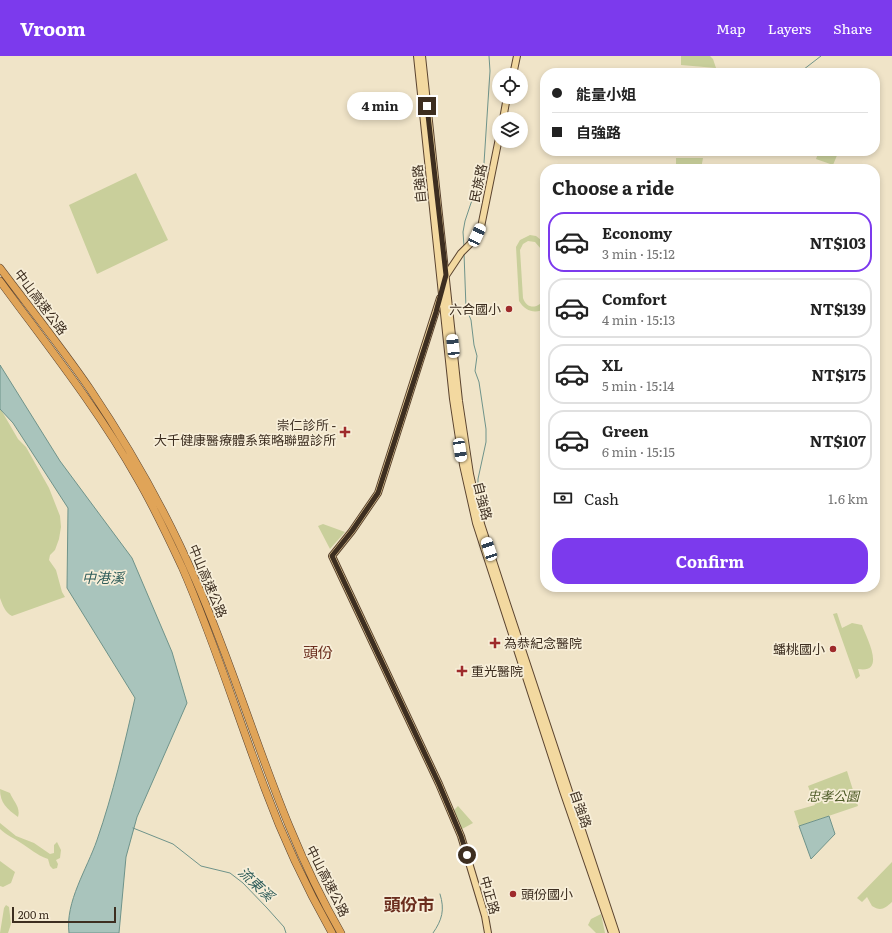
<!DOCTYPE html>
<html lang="en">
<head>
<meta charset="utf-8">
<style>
	body { margin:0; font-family:Literata,"Noto Sans TC",serif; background:#f2f2f2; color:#222; height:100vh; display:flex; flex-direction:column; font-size:15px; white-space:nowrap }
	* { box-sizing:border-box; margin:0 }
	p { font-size:13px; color:#767676 }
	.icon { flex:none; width:22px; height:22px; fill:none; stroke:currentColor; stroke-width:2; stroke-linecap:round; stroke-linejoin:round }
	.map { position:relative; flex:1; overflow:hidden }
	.details { position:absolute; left:540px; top:108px; width:340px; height:428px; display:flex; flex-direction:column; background:#fff; border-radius:16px; box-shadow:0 2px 6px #0003 }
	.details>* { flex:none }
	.banner { position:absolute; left:540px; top:12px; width:340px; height:88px; border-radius:16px; box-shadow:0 2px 6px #0003; display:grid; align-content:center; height:88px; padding:0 12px; background:#fff }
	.buttons { position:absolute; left:492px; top:12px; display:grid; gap:8px }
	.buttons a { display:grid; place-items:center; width:36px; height:36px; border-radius:50%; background:#fff; box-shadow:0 2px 6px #0003; font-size:20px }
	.scale { position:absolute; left:12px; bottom:10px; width:104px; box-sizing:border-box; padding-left:4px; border:2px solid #3d2e20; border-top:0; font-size:11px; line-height:14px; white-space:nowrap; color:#3d2e20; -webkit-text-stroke:3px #f7eed8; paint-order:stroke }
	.end { position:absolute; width:18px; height:18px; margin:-9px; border:5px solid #3d2e20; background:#fff; box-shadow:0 0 0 2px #fff }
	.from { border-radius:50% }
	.bubble { position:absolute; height:28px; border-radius:14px; background:#fff; box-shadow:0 2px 6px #0003; font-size:13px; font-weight:700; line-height:28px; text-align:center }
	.car { position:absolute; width:12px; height:24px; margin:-12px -6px; border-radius:5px; box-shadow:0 0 3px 1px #0007; background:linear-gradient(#fff 24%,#345 0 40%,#fff 0 76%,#345 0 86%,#fff 0) }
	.banner b { display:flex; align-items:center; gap:14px; height:38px; font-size:15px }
	.banner b+b { border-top:1px solid #e0e0e0 }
	.banner i { width:10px; height:10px; background:#222 }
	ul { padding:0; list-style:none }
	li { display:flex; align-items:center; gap:12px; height:60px; margin:0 8px 6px; padding:0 4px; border:2px solid #e0e0e0; border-radius:16px }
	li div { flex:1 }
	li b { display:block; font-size:15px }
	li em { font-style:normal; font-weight:700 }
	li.selected { border-color:#7c3aed }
	li>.icon { width:36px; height:36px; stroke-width:1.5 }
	h2 { padding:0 12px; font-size:18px; line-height:48px }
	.pay { display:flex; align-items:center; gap:10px; height:44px; padding:0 12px; font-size:15px }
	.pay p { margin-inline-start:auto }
	.primary-button { display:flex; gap:8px; margin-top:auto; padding:8px 12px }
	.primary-button a { flex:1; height:46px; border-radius:16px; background:#7c3aed; color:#fff; font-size:16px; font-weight:700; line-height:46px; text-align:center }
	header { display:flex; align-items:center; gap:24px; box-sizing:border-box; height:56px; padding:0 20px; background:#7c3aed; color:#fff }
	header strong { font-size:19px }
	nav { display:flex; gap:22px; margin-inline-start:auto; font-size:14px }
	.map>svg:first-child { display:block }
</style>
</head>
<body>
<header>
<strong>Vroom</strong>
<nav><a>Map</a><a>Layers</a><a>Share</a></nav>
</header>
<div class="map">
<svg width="892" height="877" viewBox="0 0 892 877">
	<rect width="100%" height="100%" fill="#f0e4c8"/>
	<path fill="#c9cf9b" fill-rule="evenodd" d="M681,0H710L713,3L716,12L681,9Z
		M819,95H832L838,97L833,109L816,103Z
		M676,102H703L701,113H676Z
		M136,117L168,184L97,218L69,149Z
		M530,179L536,180L541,184V181H545V252C536,259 525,255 519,245L516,191L520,184ZM528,185L535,186L541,193L545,241C541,252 527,255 523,242L520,194L523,188Z
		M0,352L18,383L26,391L49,432L60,460L61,471L59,483L55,494L50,499L49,504L56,514L62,536L65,541L12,560C5,556 3,550 0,542Z
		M323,468L345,476L330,493L318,470Z
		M837,557L842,572L852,567L862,569C866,581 887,618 858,613L860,620L856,623L833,558Z
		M847,715L858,750L799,770L794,755L815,749L808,730Z
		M0,733L10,737C13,745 21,751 18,761C7,753 0,747 0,733Z
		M458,750L473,767L462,773L453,755Z
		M0,767L16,780L34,787L50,798L54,797V789L57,786L61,794L60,802L56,804L58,808L57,812L53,813L50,810L48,803C35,798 32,794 21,787C14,782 6,779 0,773Z
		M0,805L15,816L11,827L3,831L0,830Z
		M892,806V846C885,852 881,856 872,850L867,841L862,846L857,842Z
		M6,849L9,851L11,868L8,877H0L4,852Z
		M601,858L605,877H596L588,869L591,863Z"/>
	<path fill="#a9c4bc" stroke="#6f938a" d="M0,309L60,405L132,502L172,596L187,647L137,761L126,801L119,877H69C65,846 87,813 97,784C113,738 124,690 135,642L67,532L68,452L13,367L0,353Z
		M829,760L835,778L811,803L799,770Z"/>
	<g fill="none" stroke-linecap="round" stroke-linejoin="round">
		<path stroke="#6f938a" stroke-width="1" d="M799,17L821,0
			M714,99L716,95
			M464,190L463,176L465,165L471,147L480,129L484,107L490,15L489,0
			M464,197L466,252L471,264L474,289L477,300L475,315L479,326L486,373V386L478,423V429L479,433
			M133,772L173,788L201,810L230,817L243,827L267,852L284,871L286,877
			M433,877C442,864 445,854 440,838"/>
		<defs>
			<path id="major" d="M417,0L453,343L463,409L476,467L486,498L563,735L612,877
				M422,0L459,345L470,418L476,445L481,468L507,548L616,877
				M513,19L517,0
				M503,63L507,41
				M445,221L461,197L471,187L481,171L499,82
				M440,242L378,437L352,475L332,500L439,728L461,780L485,860L488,877"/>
			<path id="highway" d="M0,212C30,252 62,292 90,333C131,394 167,457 196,525C247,642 276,765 341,877
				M0,225C47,289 98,353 137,422C154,451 168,481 182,511C214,584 237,659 265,733C283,782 306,831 332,877"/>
		</defs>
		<use href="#major" stroke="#5b4430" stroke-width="8"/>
		<use href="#highway" stroke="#5b4430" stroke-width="8"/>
		<use href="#major" stroke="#f3d9a0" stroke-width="6"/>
		<use href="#highway" stroke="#e0a458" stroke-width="7"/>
	</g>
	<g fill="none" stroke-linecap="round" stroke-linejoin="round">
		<path stroke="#3d2e20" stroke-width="5" d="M427,50L446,219L436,256L378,437L352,475L332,500L439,728L461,780L467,799"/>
	</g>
	<g fill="#9e2a2b" stroke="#f7eed8" stroke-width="1.5">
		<circle cx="509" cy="253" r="4"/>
		<path d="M343 370h4v4h4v4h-4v4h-4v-4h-4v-4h4z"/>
		<path d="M493 581h4v4h4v4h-4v4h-4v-4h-4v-4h4z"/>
		<circle cx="833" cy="593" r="4"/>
		<path d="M460 609h4v4h4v4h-4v4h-4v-4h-4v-4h4z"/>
		<circle cx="513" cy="838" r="4"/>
	</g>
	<g text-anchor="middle" stroke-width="3.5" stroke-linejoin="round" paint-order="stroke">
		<g font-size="13" fill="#3d2e20" stroke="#f7eed8">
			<text transform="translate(478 127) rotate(-78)" y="5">民族路</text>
			<text transform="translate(419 128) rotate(-96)" y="5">自強路</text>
			<text transform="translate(41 246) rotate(53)" y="5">中山高速公路</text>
			<text transform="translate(483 445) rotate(76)" y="5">自強路</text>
			<text transform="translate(208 525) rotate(67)" y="5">中山高速公路</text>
			<text transform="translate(581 753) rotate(71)" y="5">自強路</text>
			<text transform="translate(328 825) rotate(63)" y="5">中山高速公路</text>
			<text transform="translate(490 839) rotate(74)" y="5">中正路</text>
		</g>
		<g font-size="13" fill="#3d2e20" stroke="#f7eed8" text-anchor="end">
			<text x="501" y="258">六合國小</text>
			<text x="336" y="374">崇仁診所 -<tspan x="336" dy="15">大千健康醫療體系策略聯盟診所</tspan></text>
			<text x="504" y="592" text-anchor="start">為恭紀念醫院</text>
			<text x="825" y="598">蟠桃國小</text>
			<text x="471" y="620" text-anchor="start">重光醫院</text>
			<text x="521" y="843" text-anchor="start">頭份國小</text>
		</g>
		<g font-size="13" font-style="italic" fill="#4d5a26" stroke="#f7eed8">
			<text x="833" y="745">忠孝公園</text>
		</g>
		<g font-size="14" font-style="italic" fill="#2f5d5a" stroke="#f7eed8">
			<text x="103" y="527">中港溪</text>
			<text transform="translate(256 828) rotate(43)" y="5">流東溪</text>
		</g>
		<g font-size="15" fill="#6b2e1e" stroke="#f7eed8">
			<text x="318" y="602">頭份</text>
		</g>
		<g font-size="17" font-weight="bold" fill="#6b2e1e" stroke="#f7eed8">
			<text x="409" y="855">頭份市</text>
		</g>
	</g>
</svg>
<div class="buttons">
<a><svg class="icon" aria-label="locate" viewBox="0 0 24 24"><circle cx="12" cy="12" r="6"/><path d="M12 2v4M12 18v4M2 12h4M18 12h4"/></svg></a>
<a><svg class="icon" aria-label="layers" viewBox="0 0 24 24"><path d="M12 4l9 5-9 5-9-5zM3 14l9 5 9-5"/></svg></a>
</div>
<div class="scale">200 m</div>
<i class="end from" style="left:467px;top:799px"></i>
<i class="end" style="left:427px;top:50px"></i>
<div class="bubble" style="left:347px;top:36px;width:66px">4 min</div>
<i class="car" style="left:477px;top:179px;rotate:25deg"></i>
<i class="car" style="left:453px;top:290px;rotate:354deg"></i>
<i class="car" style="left:460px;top:394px;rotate:171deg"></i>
<i class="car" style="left:489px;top:493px;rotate:342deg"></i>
<div class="banner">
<b><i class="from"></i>能量小姐</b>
<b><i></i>自強路</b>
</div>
<section class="details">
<h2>Choose a ride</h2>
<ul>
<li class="selected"><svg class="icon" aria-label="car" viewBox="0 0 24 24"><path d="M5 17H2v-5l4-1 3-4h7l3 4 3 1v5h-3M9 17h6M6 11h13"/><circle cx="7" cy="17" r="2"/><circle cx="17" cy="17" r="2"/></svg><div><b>Economy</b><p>3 min · 15:12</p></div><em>NT$103</em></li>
<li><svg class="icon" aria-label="car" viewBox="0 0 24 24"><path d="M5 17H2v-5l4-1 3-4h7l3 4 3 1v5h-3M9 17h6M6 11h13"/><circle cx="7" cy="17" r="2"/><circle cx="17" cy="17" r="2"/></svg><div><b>Comfort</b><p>4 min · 15:13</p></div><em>NT$139</em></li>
<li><svg class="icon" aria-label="car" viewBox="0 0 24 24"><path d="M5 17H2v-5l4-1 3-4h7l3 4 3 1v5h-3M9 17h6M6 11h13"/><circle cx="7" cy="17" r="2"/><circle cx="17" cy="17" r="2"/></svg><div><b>XL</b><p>5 min · 15:14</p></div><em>NT$175</em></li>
<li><svg class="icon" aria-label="car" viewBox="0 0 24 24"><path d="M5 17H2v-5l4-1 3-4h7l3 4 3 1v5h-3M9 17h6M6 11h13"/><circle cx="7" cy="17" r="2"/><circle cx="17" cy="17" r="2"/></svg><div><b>Green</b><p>6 min · 15:15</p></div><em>NT$107</em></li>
</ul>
<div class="pay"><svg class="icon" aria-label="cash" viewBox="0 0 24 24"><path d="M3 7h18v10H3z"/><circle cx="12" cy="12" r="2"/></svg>Cash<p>1.6 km</p></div>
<div class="primary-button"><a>Confirm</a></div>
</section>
</div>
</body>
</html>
